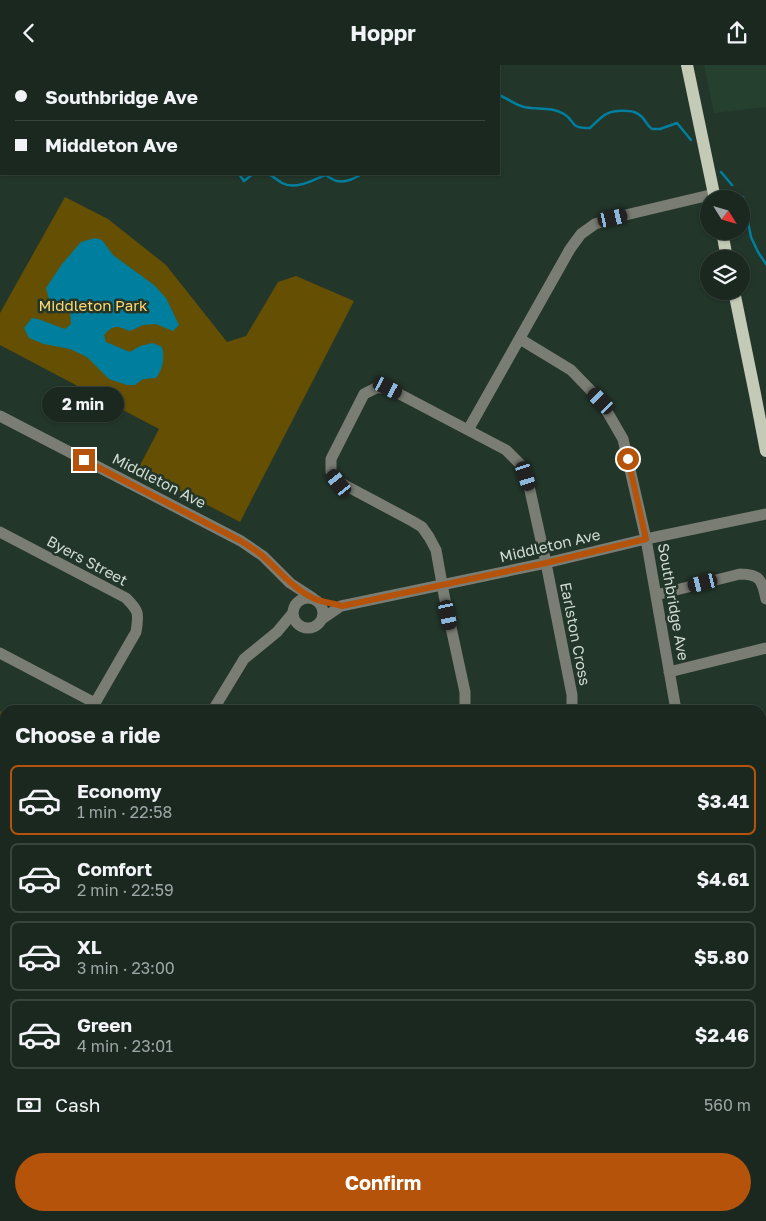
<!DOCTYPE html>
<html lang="en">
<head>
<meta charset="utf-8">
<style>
	body { margin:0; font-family:"Golos Text",sans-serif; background:#233029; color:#f1f3f6; height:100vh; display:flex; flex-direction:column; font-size:19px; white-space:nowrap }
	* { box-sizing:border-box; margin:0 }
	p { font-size:16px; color:#9fa6a5 }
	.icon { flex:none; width:28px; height:28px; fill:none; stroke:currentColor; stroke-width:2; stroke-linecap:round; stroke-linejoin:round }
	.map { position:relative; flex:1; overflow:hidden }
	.drawer { position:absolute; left:0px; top:640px; width:766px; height:516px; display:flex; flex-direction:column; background:#1a2820; border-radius:15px 15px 0 0; box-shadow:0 1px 4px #0004,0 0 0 1px #38443e }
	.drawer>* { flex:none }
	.hud { position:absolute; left:0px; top:0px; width:500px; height:110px; box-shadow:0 1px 4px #0004,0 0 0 1px #38443e; display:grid; align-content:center; height:110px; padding:0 15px; background:#1a2820 }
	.needle { width:32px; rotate:127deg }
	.controls { position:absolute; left:700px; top:125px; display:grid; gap:10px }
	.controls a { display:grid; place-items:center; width:50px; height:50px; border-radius:50%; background:#1a2820; box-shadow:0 1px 4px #0004,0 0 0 1px #38443e; font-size:25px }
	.end { position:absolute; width:22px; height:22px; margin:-11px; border:6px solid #b45309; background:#fff; box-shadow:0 0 0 2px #fff }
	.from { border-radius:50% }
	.bubble { position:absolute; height:35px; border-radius:18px; background:#1a2820; box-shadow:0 1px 4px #0004,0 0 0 1px #38443e; font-size:16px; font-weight:700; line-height:35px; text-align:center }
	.car { position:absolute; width:15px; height:30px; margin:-15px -8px; border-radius:6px; box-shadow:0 0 4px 1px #0007; background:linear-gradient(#222 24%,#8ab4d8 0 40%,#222 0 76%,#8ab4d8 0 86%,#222 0) }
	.hud b { display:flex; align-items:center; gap:18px; height:48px; font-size:19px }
	.hud b+b { border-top:1px solid #38443e }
	.hud i { width:12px; height:12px; background:#f1f3f6 }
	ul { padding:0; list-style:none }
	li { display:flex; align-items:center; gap:15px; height:70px; margin:0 10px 8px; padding:0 5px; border:2px solid #38443e; border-radius:8px }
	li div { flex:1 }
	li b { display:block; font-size:19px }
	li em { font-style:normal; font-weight:700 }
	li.selected { border-color:#b45309 }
	li>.icon { width:45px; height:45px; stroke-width:1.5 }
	h2 { padding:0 15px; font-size:22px; line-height:60px }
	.pay { display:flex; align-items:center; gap:12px; height:55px; padding:0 15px; font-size:19px }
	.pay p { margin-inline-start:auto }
	.action { display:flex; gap:10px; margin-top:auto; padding:10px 15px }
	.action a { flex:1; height:58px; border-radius:30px; background:#b45309; color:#fff; font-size:20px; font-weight:700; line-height:58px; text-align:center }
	header { display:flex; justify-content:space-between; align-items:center; height:65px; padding:0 15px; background:#1a2820; font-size:22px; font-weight:700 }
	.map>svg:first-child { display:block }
</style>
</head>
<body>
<header><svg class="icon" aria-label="back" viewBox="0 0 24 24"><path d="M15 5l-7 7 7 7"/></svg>Hoppr<svg class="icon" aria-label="share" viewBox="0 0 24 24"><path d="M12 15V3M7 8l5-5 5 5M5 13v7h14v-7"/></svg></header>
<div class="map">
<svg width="766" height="1156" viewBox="0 0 766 1156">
	<rect width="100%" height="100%" fill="#23362a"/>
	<path fill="#264030" d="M704,0H766V42L714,48Z"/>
	<path fill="#654f03" d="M65,132L108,154L166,200L227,277L246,271L278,217L296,211L354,236L240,457L138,404L159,364L0,280V248Z
		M0,646L5,649V741L0,748L1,821L0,825Z"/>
	<path fill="#007e9e" d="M95,173L102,175L113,190L154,220L166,233L179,260L173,266L156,259L143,260L130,266C117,261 114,259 104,270L106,277L130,287L140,281L153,278L162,282C165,292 163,304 156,313L143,314L135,320H127L109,314L87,292L70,284L44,279L29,273L24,263L32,253L38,254L65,264L71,259L70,247L49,234L46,223L62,199L81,177Z"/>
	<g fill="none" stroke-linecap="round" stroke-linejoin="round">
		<path stroke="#007e9e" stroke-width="2.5" d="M83,0L86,1
			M499,30C507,33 515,40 524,42C538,45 551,41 564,49C577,57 568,63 590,63C603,50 608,44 628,46C633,46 638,48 642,52C646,56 647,61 652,64H660L677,58L691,75
			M721,107L732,120
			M239,109L244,116L253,109
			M268,109C273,111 277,115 282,118C295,125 312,116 325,110C329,112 333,115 337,116C346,118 355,113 362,109
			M743,132L751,172L758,187L766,199
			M0,915L5,914"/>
		<path stroke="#7a7d74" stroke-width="11" d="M520,274L571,305L601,336L623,374L646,474L676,645
			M0,351L241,476L263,491L290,518L313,533
			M468,365L570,184L581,169L595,159L613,153L714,129
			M0,467L126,533C139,546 139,548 136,567L91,645
			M656,530L740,509C760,509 762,515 766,534
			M293 548a15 15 0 1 1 30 0a15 15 0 1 1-30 0Z
			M322,554L341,541L546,498L646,474L766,449
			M0,588L95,638
			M669,607L766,583
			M213,645L244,594L277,567L292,549
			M465,645V627L444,530L436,485L429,472L422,462L412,456L339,417L331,407V394L364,329L376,323H388L506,385L522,401L529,421L546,498L572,630V645
			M761,660L766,659
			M761,746L766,745
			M761,832L766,834"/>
		<path stroke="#c3cab6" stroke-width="12" d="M687,0L715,134
			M722,166L727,194
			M734,226L755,329L766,386"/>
	</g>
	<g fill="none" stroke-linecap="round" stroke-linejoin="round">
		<path stroke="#b45309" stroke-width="6" d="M84,395L241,476C249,481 257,486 264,492C280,507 295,525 315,534C321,537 334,538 342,541L546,498L646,474L628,394"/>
	</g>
	<g text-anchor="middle" stroke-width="5" stroke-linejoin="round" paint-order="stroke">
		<g font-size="15" fill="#ffd873" stroke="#23362a">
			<text x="93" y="246">Middleton Park</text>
		</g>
		<g font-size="15" fill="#d0dcd4" stroke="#23362a">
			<text transform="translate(159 416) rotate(27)" y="5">Middleton Ave</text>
			<text transform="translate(550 481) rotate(-13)" y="5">Middleton Ave</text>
			<text transform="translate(87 496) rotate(28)" y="5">Byers Street</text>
			<text transform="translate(673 537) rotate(80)" y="5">Southbridge Ave</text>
			<text transform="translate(575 569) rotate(79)" y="5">Earlston Cross</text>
		</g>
	</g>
</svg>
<div class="controls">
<a><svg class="needle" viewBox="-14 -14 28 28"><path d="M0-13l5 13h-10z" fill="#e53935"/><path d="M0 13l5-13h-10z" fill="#9fa6a5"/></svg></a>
<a><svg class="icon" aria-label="layers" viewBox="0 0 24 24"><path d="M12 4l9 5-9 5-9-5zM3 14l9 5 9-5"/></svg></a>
</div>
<i class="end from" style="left:628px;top:394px"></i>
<i class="end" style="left:84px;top:395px"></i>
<div class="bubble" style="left:42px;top:322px;width:82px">2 min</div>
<i class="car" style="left:613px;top:153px;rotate:77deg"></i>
<i class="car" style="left:388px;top:323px;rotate:117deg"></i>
<i class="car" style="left:601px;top:336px;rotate:316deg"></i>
<i class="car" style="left:526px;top:411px;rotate:162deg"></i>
<i class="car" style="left:339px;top:418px;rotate:321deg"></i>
<i class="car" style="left:703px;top:518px;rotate:256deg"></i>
<i class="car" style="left:448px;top:550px;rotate:168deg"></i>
<div class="hud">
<b><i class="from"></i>Southbridge Ave</b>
<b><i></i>Middleton Ave</b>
</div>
<section class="drawer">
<h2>Choose a ride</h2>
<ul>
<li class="selected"><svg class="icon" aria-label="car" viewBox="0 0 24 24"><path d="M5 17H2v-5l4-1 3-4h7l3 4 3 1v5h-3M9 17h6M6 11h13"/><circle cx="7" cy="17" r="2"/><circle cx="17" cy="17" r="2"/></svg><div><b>Economy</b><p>1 min · 22:58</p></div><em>$3.41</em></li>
<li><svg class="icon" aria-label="car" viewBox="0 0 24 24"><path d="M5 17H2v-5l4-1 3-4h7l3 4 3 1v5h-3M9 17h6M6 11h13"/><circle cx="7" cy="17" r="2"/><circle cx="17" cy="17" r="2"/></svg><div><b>Comfort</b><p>2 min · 22:59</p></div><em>$4.61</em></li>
<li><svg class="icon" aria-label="car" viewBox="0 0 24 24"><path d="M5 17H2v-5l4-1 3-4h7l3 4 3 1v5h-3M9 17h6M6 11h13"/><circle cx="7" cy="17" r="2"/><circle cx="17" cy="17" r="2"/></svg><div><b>XL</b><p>3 min · 23:00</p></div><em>$5.80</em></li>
<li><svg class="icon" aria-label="car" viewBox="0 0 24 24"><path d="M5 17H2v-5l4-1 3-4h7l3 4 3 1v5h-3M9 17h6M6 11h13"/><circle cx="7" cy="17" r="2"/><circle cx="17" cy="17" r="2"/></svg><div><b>Green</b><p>4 min · 23:01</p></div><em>$2.46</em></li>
</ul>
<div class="pay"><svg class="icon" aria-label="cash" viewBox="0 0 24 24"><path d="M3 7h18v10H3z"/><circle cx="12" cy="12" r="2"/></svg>Cash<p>560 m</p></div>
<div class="action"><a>Confirm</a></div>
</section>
</div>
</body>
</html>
